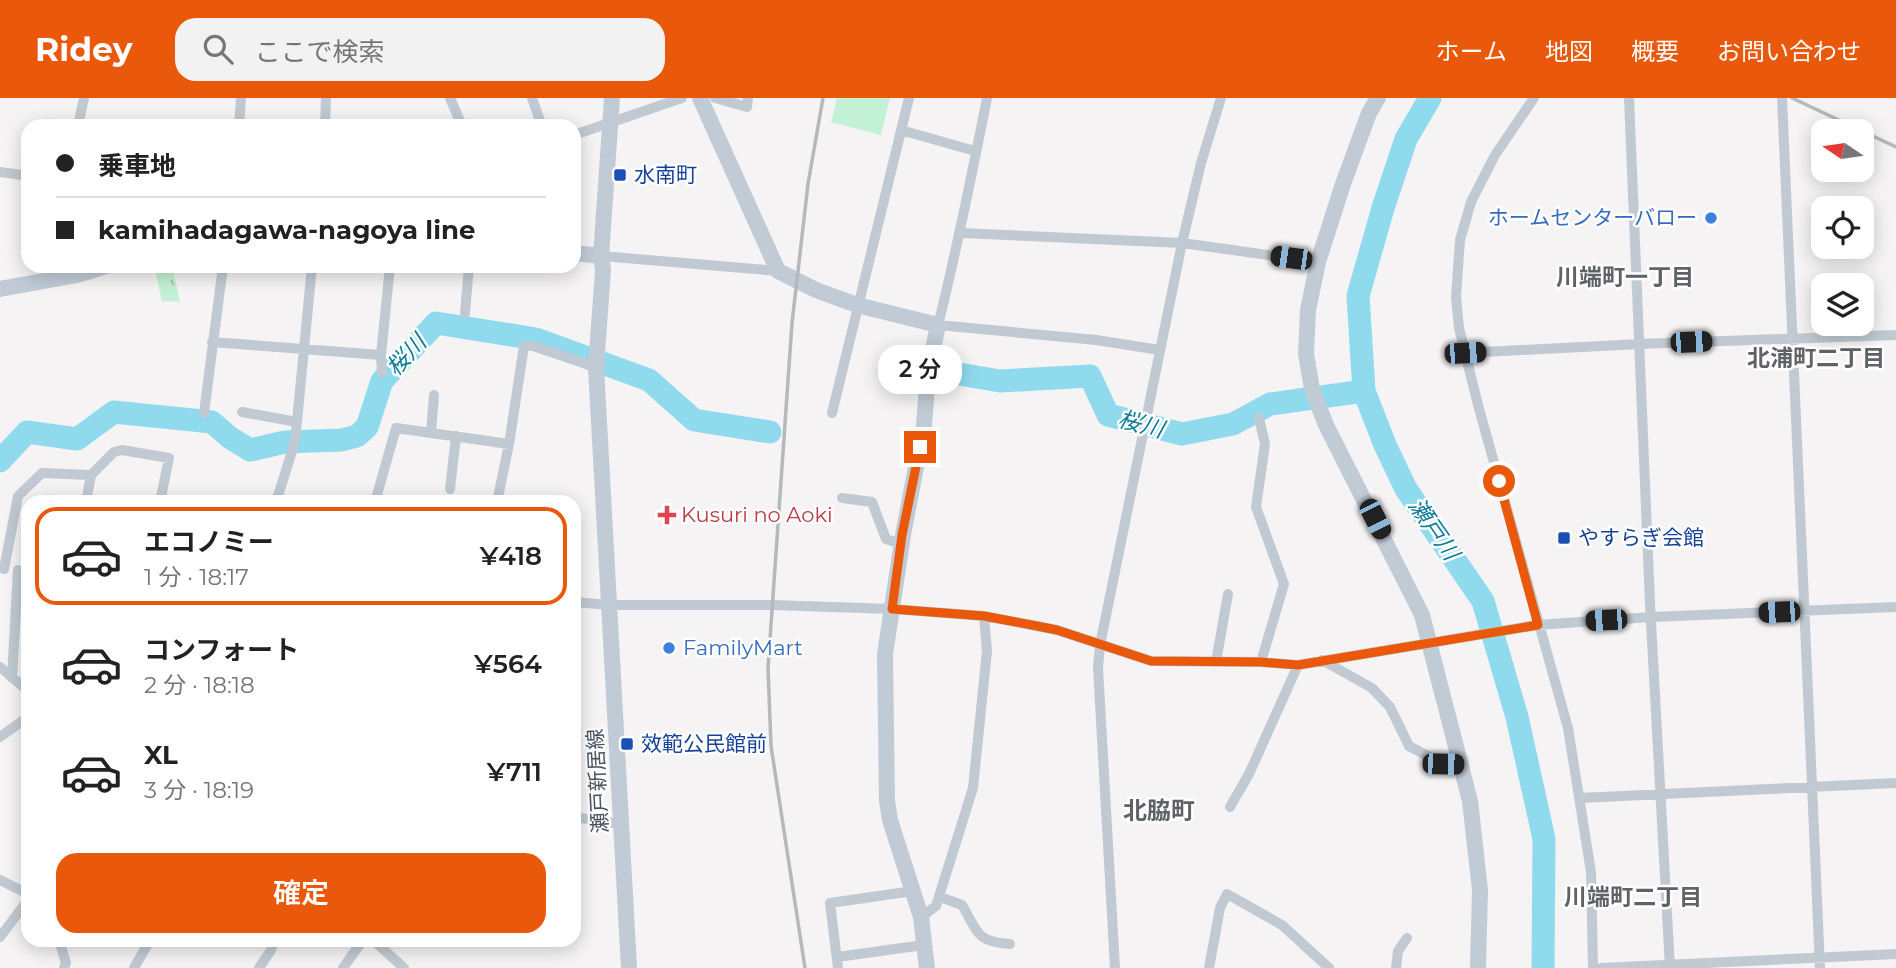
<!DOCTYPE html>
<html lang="ja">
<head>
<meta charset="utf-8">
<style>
	body { margin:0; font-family:Montserrat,"Noto Sans JP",sans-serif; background:#f2f2f2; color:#222; height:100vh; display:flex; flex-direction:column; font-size:26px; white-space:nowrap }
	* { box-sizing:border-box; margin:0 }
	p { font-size:23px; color:#767676 }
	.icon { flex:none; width:38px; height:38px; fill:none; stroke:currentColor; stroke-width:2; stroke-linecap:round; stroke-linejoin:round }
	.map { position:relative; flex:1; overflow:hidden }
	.panel { position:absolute; left:21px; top:397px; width:560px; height:452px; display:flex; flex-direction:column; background:#fff; border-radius:21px; box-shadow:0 4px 18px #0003 }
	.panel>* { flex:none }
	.guide { position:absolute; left:21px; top:21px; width:560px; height:154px; border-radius:21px; box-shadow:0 4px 18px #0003; display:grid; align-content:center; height:154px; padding:0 35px; background:#fff }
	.needle { width:46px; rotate:283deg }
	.fabs { position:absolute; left:1811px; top:21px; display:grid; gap:14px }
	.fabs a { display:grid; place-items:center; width:63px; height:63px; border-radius:14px; background:#fff; box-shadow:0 4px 18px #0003; font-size:35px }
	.end { position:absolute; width:32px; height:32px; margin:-16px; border:9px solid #ea580c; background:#fff; box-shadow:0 0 0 4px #fff }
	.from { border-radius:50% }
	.bubble { position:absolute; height:49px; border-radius:21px; background:#fff; box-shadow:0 4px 18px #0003; font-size:23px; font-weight:600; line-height:49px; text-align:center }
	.car { position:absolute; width:21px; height:42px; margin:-21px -10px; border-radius:9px; box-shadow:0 0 5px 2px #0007; background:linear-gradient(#222 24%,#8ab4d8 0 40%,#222 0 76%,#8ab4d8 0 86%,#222 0) }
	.guide b { display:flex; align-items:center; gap:24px; height:66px; font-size:26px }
	.guide b+b { border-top:2px solid #e0e0e0 }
	.guide i { width:18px; height:18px; background:#222 }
	ul { padding:12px 0 0; list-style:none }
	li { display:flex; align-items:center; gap:21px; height:98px; margin:0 14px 10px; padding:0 21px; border:4px solid transparent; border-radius:21px }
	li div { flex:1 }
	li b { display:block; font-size:26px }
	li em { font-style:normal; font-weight:600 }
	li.active { border-color:#ea580c }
	li>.icon { width:63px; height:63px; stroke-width:1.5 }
	.cta { display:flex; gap:14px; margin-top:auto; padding:14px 35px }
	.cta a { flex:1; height:80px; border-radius:21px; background:#ea580c; color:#fff; font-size:28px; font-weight:600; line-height:80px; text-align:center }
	header { display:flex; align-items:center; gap:42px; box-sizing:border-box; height:98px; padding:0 35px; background:#ea580c; color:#fff }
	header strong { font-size:33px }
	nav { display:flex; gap:38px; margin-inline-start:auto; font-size:24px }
	.search { width:490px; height:63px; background:#f2f2f2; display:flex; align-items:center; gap:18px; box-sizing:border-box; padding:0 24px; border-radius:21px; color:#767676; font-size:26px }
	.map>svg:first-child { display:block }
</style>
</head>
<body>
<header>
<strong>Ridey</strong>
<div class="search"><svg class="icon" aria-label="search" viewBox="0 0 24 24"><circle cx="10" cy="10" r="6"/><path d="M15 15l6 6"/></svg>ここで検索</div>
<nav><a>ホーム</a><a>地図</a><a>概要</a><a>お問い合わせ</a></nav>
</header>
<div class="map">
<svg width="1896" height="870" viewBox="0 0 1896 870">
	<defs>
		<pattern id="park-tufts" width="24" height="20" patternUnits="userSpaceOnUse" patternTransform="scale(1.75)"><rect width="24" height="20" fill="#c3f1d5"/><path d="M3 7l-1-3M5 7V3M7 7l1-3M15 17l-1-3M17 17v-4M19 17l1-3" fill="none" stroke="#a0c6b0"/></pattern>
	</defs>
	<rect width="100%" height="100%" fill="#f5f3f3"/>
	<path fill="#c3f1d5" d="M837,0H890L881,37L831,24Z"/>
	<path fill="url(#park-tufts)" d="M154,168H172L180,204L162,203Z"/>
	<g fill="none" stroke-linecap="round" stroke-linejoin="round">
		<path stroke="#90daee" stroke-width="23" d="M1430,0L1406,41L1383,110L1358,198L1364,293L1385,347L1406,391L1483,503L1517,619L1544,741L1543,870
			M936,276L953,275L1000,283L1090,278L1108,317L1182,336L1233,326L1270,306L1364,293
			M0,363L27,334L77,341L114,314L212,324L229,339L250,352L285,344L342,342L357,338L367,329L382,283L436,225L536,241L649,282L694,322L770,334"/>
		<path stroke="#c1cad2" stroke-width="10" d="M450,0L462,28
			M532,0L542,28
			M715,0L747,9L748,0
			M987,0C972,76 957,152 938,227L1096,242L1160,252
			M1534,0L1495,57L1471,104L1460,142L1456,199L1459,230L1478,307L1568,630L1591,774L1593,870
			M1629,0L1650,506L1670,870
			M1782,0L1820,870
			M78,28L84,0
			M239,28L241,0
			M325,28L326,0
			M901,32L975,53
			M574,37L682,0
			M0,74L28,78
			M961,135L1182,145L1318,164
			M601,158L778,173
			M465,215L469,168
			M212,244L381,257
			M1465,255L1640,246L1896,237
			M382,275L381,257L390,168
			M242,314L297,324
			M204,315L223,168
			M832,315L909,0
			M1259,320L1265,346L1256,409L1284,486L1261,564
			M431,335L434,297
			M450,391L456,338
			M842,400L872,404L886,441L901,446
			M86,404L91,377L114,354L122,352L169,360L160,404
			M276,404L295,344L312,168
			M375,404L396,330L509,346L524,248H533L596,269
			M497,404L509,346
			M4,471L18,398L42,375L91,377
			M574,504L610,507H772L892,511L984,518L1057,532L1151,563L1261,564L1298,567L1537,527L1652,519L1896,509
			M1322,562L1372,590L1390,609L1409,648L1443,666H1461
			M1216,564L1228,496
			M0,569L28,593
			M12,580L18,472
			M0,639L28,619
			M1580,700L1896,685
			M1230,709L1249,676L1298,567
			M574,719L621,726
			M0,782L28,796
			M940,799L962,807C978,834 976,844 1010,846
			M921,819L936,808L973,690L987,553L984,518
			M0,839L28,802
			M59,842L66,865L64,870
			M373,842L404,870
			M837,859L924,847
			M134,870L150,842
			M259,870L271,852L274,842
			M343,870L363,842
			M838,870L830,805L913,793
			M1115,870L1098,570L1100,547L1182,145L1201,65L1221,0
			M1209,870L1220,810L1227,796L1282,827L1329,870
			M1396,870L1398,853L1407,840
			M1601,870L1896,856"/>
		<path stroke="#c1cbd6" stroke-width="16" d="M612,0L601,158L603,172L596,269L629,870
			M700,0L778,173L816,192L857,207L938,227L928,275L924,327L903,437L885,556L887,703L890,722L921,819L927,870
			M1378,0L1369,15L1343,86L1318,164L1308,212L1306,256L1312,291L1326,327L1422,517L1470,703L1480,792L1478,870
			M574,155L601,158
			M0,191L77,177L106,168"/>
		<path stroke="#b5b8bd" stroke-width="3.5" d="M1792,0L1896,49
			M805,870L771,648L768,570L792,225L808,86L823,0"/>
	</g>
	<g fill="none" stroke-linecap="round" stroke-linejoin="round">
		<path stroke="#ea580c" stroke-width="9" d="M920,349L902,437L892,511L984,518L1032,527L1057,532L1151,563L1261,564L1298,567L1538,527L1499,383"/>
	</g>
	<g fill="#1a4fb4" stroke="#fff" stroke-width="2.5">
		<rect x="613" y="70" width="14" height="14" rx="3.5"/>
		<rect x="1557" y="433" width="14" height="14" rx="3.5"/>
		<rect x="620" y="639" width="14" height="14" rx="3.5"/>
	</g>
	<g fill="#3f7fe0" stroke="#fff" stroke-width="2.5">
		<circle cx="1711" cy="120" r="7"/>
		<circle cx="669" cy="550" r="7"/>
	</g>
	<path fill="#e0444e" stroke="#fff" stroke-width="2.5" d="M663.5 406.5h7v7h7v7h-7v7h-7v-7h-7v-7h7z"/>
	<g text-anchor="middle" stroke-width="5" stroke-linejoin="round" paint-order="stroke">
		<g font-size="21" fill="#164399" stroke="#fff" text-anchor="start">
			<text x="634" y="84">水南町</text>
			<text x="1578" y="447">やすらぎ会館</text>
			<text x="641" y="653">效範公民館前</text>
		</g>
		<g font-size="21" fill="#366cbe" stroke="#fff" text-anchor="end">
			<text x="1697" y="127">ホームセンターバロー</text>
			<text x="683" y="557" text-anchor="start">FamilyMart</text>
		</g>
		<g font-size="21" fill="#be3a42" stroke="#fff" text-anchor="start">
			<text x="681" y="424">Kusuri no Aoki</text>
		</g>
		<g font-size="21" fill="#4a5661" stroke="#fff">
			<text transform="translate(598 683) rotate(-93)" y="7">瀬戸新居線</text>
		</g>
		<g font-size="23" font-weight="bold" fill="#5f6368" stroke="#fff">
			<text x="1625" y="187">川端町一丁目</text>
			<text x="1816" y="268">北浦町二丁目</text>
			<text x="1633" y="807">川端町二丁目</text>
		</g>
		<g font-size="23" font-style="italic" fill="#0c7c9b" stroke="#fff">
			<text transform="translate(406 257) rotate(-47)" y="8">桜川</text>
			<text transform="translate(1141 326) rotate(15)" y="8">桜川</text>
			<text transform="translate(1434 431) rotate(55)" y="8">瀬戸川</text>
		</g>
		<g font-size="24" font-weight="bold" fill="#5f6368" stroke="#fff">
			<text x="1159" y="721">北脇町</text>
		</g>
	</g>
</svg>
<div class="fabs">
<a><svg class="needle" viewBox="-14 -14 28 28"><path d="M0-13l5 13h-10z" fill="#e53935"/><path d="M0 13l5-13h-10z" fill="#767676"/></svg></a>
<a><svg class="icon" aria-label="locate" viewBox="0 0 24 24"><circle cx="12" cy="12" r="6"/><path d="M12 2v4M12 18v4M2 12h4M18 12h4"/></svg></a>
<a><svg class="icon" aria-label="layers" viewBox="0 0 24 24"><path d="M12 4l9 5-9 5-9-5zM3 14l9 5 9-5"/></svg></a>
</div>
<i class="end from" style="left:1499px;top:383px"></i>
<i class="end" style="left:920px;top:349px"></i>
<div class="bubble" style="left:878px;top:247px;width:84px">2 分</div>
<i class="car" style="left:1291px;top:160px;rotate:278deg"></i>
<i class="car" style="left:1691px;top:244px;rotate:88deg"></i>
<i class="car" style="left:1465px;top:255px;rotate:87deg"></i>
<i class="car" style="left:1375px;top:421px;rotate:153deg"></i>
<i class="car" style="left:1779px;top:514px;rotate:268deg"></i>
<i class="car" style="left:1606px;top:522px;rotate:267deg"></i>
<i class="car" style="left:1443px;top:666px;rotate:91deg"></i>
<div class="guide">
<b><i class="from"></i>乗車地</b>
<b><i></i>kamihadagawa-nagoya line</b>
</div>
<section class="panel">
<ul>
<li class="active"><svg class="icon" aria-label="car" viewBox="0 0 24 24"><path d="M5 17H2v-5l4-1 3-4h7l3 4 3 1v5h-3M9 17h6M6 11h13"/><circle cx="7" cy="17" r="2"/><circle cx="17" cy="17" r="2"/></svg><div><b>エコノミー</b><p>1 分 · 18:17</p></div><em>¥418</em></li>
<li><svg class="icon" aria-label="car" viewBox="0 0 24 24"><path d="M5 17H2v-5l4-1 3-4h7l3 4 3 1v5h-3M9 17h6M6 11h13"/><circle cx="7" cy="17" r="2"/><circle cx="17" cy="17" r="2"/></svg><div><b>コンフォート</b><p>2 分 · 18:18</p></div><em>¥564</em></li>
<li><svg class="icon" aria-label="car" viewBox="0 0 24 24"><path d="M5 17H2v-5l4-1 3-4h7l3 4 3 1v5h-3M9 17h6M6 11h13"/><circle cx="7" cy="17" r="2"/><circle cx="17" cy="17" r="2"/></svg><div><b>XL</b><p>3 分 · 18:19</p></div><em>¥711</em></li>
</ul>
<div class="cta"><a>確定</a></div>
</section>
</div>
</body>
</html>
